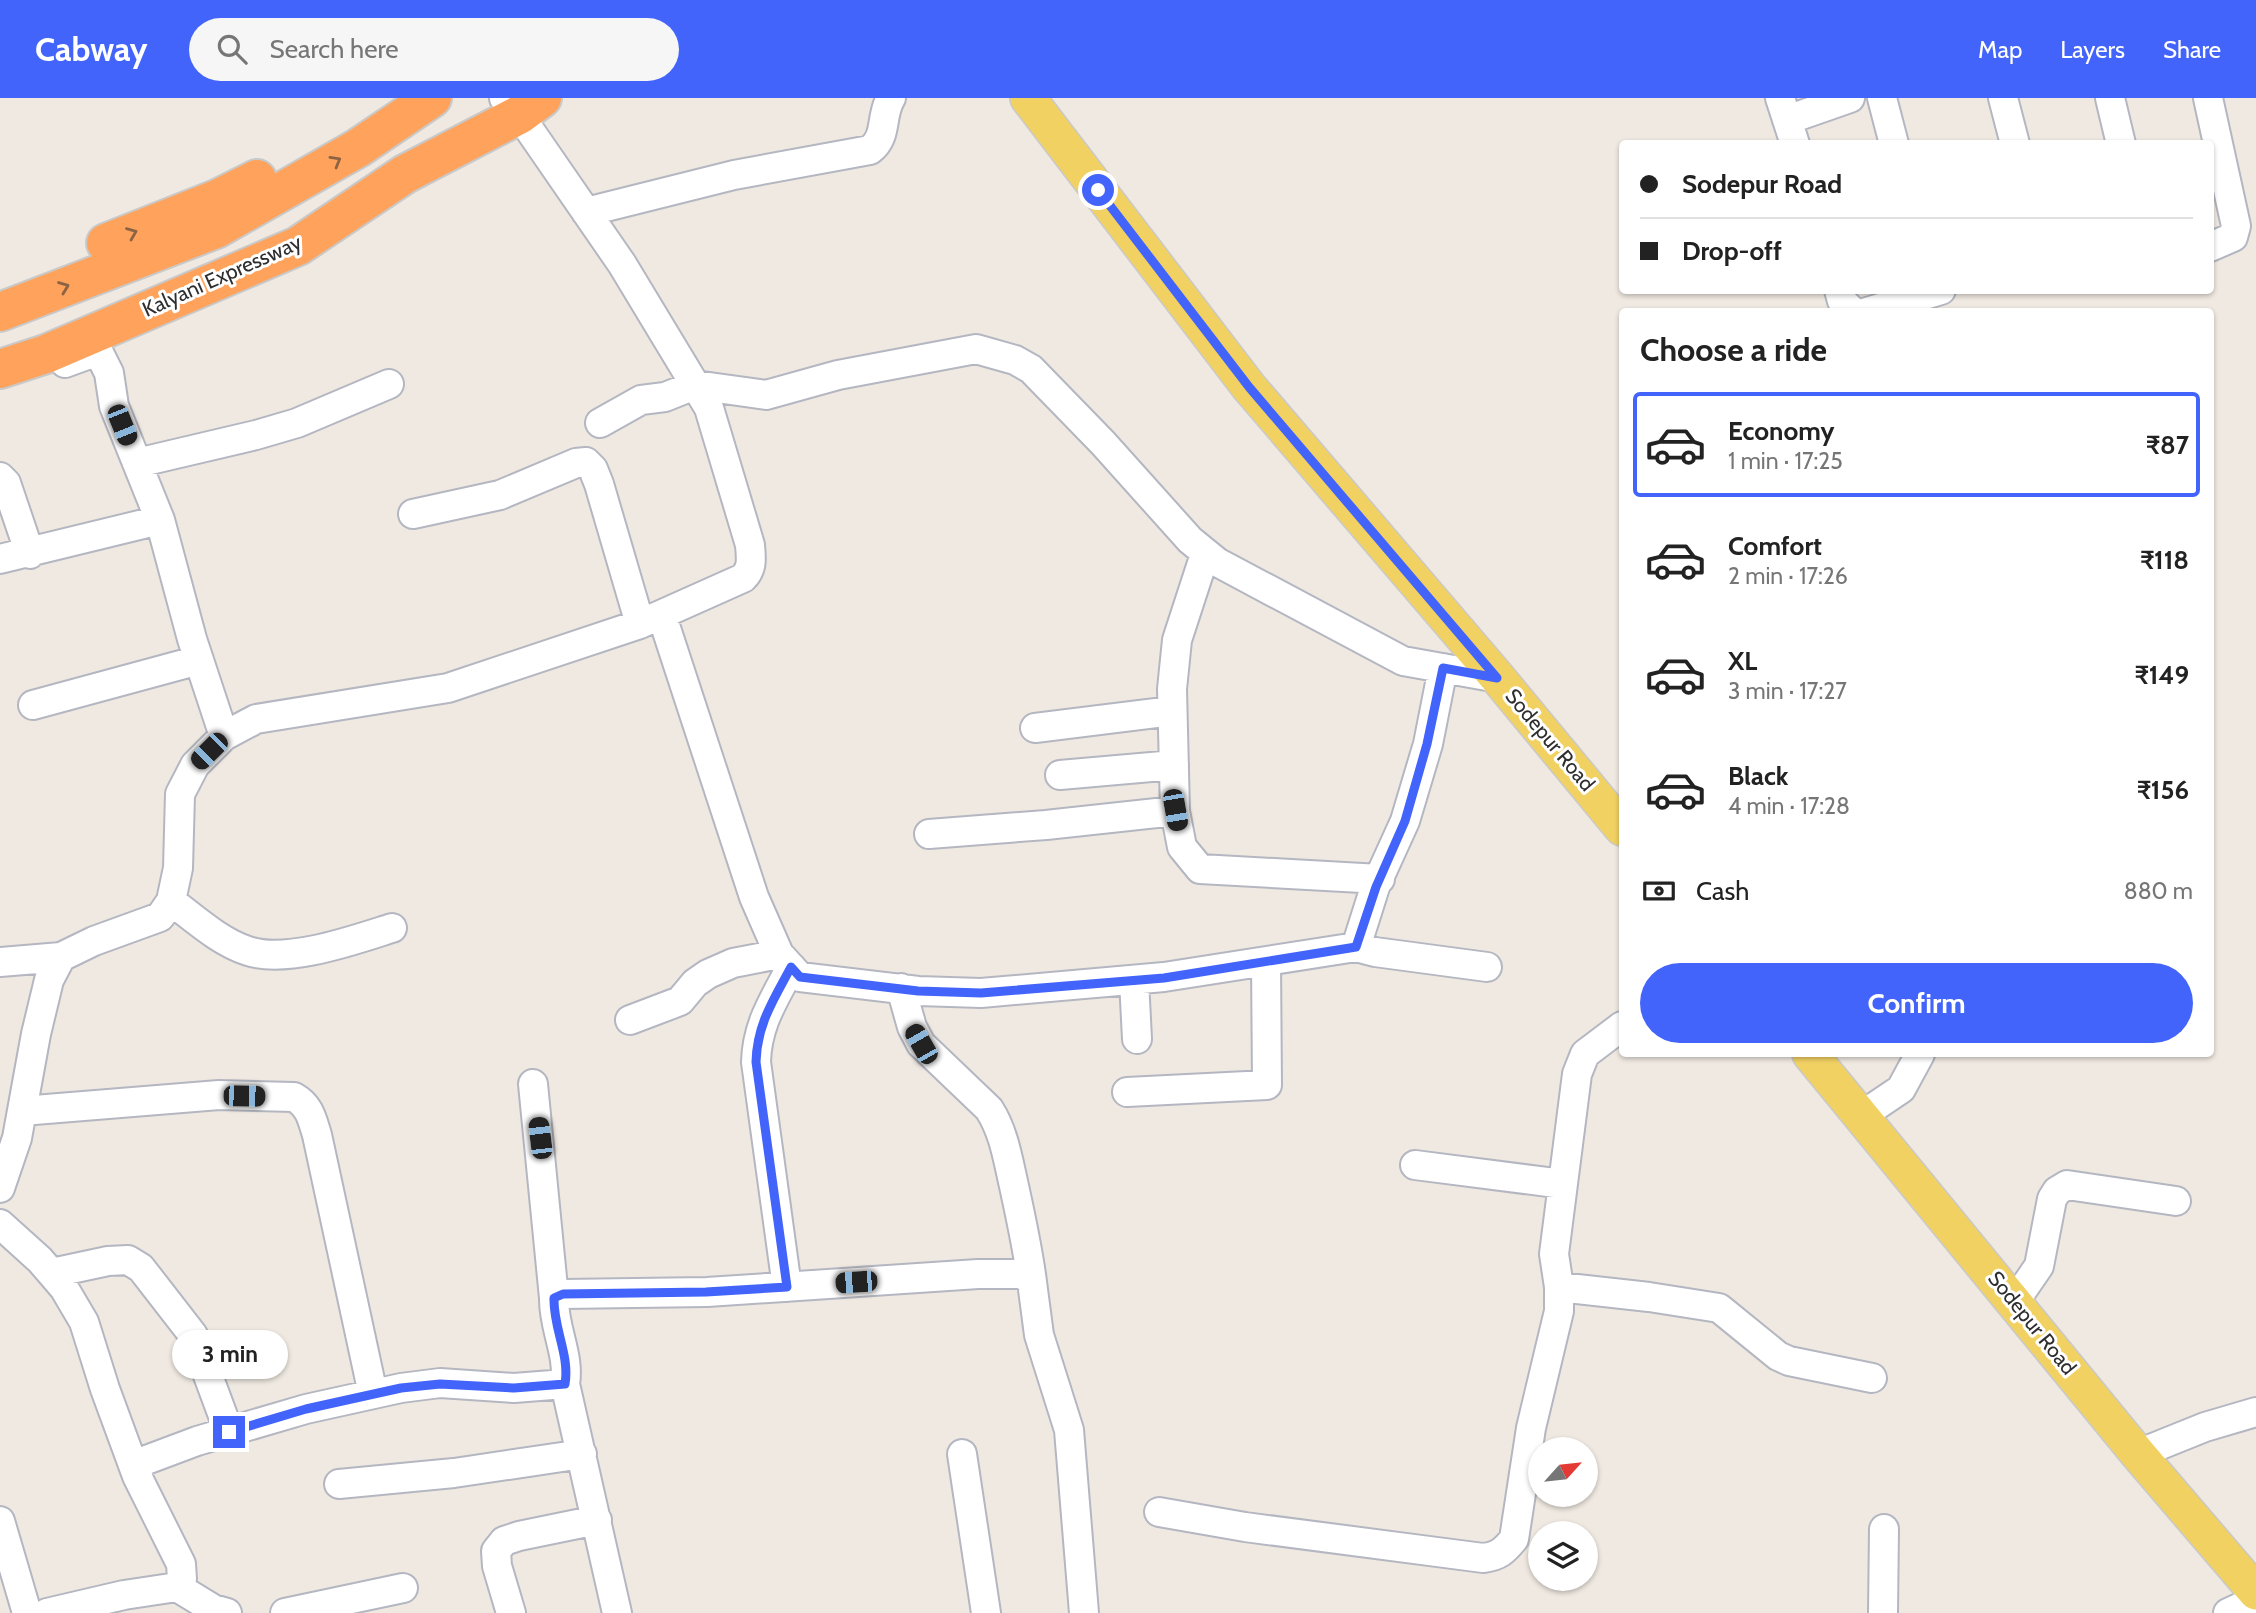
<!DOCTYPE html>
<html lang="en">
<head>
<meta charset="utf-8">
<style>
	body { margin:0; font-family:Cabin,sans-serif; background:#f6f6f6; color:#222; height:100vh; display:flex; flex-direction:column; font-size:26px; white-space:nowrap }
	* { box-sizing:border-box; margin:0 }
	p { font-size:23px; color:#767676 }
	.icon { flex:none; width:38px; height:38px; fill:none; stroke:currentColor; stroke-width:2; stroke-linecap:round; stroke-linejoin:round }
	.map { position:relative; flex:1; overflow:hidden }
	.details { position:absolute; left:1619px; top:210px; width:595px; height:749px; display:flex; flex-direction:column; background:#fff; border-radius:7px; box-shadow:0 2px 5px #0004 }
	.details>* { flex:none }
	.banner { position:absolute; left:1619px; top:42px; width:595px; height:154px; border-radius:7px; box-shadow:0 2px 5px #0004; display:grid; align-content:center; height:154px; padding:0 21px; background:#fff }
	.needle { width:46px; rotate:63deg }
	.controls { position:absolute; left:1528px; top:1339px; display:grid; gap:14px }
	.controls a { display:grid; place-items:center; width:70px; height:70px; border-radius:50%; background:#fff; box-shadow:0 2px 5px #0004; font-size:35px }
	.end { position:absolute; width:32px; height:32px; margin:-16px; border:9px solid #4264fb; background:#fff; box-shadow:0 0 0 4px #fff }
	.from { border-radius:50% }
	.bubble { position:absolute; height:49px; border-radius:24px; background:#fff; box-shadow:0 2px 5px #0004; font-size:23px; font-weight:700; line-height:49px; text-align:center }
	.car { position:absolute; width:21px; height:42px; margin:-21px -10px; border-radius:9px; box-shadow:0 0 5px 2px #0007; background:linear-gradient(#222 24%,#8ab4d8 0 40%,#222 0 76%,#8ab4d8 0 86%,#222 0) }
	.banner b { display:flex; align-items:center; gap:24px; height:66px; font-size:26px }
	.banner b+b { border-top:2px solid #e0e0e0 }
	.banner i { width:18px; height:18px; background:#222 }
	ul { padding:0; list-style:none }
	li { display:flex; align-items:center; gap:21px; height:105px; margin:0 14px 10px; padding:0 7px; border:4px solid transparent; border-radius:7px }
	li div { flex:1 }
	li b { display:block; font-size:26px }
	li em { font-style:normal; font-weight:700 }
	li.active { border-color:#4264fb }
	li>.icon { width:63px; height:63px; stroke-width:1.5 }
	h2 { padding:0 21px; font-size:32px; line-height:84px }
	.pay { display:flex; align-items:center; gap:18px; height:77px; padding:0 21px; font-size:26px }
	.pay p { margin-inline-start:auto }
	.action { display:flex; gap:14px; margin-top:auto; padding:14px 21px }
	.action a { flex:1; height:80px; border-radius:42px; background:#4264fb; color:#fff; font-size:28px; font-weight:700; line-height:80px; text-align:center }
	header { display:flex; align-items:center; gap:42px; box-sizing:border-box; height:98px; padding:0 35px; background:#4264fb; color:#fff }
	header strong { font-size:33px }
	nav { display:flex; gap:38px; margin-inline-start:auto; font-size:24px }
	.search { width:490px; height:63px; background:#f6f6f6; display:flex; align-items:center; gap:18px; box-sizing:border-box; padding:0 24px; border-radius:38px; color:#767676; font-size:26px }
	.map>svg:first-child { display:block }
</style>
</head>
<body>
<header>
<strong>Cabway</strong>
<div class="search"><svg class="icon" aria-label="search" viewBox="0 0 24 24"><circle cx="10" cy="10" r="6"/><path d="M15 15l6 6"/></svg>Search here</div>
<nav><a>Map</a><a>Layers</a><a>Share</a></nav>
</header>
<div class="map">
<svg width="2256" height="1515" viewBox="0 0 2256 1515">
	<rect width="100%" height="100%" fill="#efe9e1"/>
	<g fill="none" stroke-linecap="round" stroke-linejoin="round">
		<defs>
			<path id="minor" d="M1780,0L1795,46
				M1882,0L1894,46
				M2003,0L2015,46
				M2110,0L2121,46
				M2208,0L2236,128L2233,139L2210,149
				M1787,22L1850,0
				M586,114L734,77L870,52C888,39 880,17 891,0
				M1839,192L1842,203L1853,214
				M1867,214L1941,192
				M65,265L98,253L109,275L114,308L160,422L192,541L224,638
				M600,325L641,302L665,299L695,287L766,297L838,277L976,251L1015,262L1031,271L1103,345L1190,442L1217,464L1403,563L1498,580
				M137,365L256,337L297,325L389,286
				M0,379L6,385L30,456
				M413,416L500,397L576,365L586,364L593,371L599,386L640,526
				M1205,456L1177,542L1172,591L1175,713L1182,749L1200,771L1380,781
				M0,461L160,422
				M662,518L754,799L779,856L800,879L918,893L981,895L1164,879L1356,849L1375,789L1405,723L1428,646L1443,570
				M33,607L199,562
				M1035,630L1172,613
				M1060,677L1174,667
				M929,736L1046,727L1175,713
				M171,803C195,821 220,844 248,853C287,866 354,842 392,830
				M1356,849L1375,854L1487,869
				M0,864L61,859
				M1134,882L1137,941
				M901,890L912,929L921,946L989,1011C1004,1034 1008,1062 1014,1088C1021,1120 1028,1152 1032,1184
				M630,922L680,903L695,885L708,876L733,865L779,856
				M533,986L554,1200
				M1127,994L1267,987L1266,864
				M22,1013L219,997L294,999C310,1008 312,1021 317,1037L373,1296
				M1861,1018L1901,991L1920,956
				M1415,1067L1563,1086
				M0,1090L17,1040L36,936L49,882L61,859L94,843L160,819L171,803L178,770L180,696L195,667L224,638L256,621L448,590L640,526L743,480C753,470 751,461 750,447L709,310L622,166L522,21L504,0
				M0,1126L40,1162L64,1190L84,1224L105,1291L137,1378L181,1466L182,1481L177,1489L124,1497L47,1515
				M52,1175L108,1163L128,1162L141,1170L193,1237L229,1334
				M787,1189L756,964C757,926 774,902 791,869
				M1559,1189L1649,1199L1719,1210L1778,1258L1789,1263L1872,1280
				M2015,1203L2039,1168L2052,1101L2057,1093L2067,1087L2176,1103
				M565,1286L617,1515
				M962,1356L986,1515
				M2138,1356L2205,1329L2256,1314
				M137,1378L141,1364L197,1343L306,1311L401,1290L440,1285L514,1290L565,1286C570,1257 553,1229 554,1200L563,1196L707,1194L978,1176H1023L1032,1184L1039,1237L1069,1332L1084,1515
				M339,1386L454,1375L582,1356
				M1159,1414L1245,1429L1483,1460C1499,1458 1504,1453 1514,1441L1531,1330L1559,1213V1189L1554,1156L1577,976L1585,956L1622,928
				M0,1423L27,1515
				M177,1489L213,1511L227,1515
				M285,1515L403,1490
				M511,1515L497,1468L496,1453L504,1443L519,1438L597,1422
				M1883,1515L1884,1431
				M2228,1515L2256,1502"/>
			<path id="major" d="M1028,0L1249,289L1498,580L1622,730
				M1810,956L2138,1356L2256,1494"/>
			<path id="highway" d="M106,145L217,101L257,81
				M0,214L216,131L358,50L432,0
				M0,271L46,256L298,148L405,76L519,17L542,0"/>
		</defs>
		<use href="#minor" stroke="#b4b7c1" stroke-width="32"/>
		<use href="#major" stroke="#c9c9c9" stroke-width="38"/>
		<use href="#highway" stroke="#c9c9c9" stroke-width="42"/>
		<use href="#minor" stroke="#fff" stroke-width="28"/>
		<use href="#major" stroke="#f2d163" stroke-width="35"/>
		<use href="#highway" stroke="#ffa35c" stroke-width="38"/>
	</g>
	<defs><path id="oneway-chevron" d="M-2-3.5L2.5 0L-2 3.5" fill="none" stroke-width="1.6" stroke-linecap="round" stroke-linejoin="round" transform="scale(1.75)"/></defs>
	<g stroke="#8c6343">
		<use href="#oneway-chevron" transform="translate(336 63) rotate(-30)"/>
		<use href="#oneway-chevron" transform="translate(132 135) rotate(-22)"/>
		<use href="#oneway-chevron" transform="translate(64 189) rotate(-21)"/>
	</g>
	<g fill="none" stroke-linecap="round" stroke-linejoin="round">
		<path stroke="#4264fb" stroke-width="9" d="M229,1334L306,1311L401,1290L440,1286L514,1290L565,1286C570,1257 553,1230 554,1200L563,1196L706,1194L787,1189L756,964C757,926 774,901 791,869L800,879L918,893L981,895L1164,880L1356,849L1376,789L1405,723L1427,646L1443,570L1497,580L1249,289L1098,92"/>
	</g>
	<g text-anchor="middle" stroke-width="6" stroke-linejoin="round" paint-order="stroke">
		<g font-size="21" fill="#2e2e2e" stroke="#fff">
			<text transform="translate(222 178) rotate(-24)" y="7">Kalyani Expressway</text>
			<text transform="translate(1550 642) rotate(50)" y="7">Sodepur Road</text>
			<text transform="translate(2032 1225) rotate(51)" y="7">Sodepur Road</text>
		</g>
	</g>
</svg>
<div class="controls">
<a><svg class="needle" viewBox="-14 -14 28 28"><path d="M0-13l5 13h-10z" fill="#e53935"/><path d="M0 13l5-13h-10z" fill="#767676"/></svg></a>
<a><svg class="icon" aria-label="layers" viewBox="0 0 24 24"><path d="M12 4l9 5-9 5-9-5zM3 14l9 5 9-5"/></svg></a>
</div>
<i class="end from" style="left:1098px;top:92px"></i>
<i class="end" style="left:229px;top:1334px"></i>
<div class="bubble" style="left:172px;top:1232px;width:116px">3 min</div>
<i class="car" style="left:122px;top:327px;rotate:158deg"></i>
<i class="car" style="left:209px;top:653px;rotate:225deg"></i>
<i class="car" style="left:1175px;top:712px;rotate:170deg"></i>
<i class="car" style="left:921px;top:946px;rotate:330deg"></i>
<i class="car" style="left:244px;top:998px;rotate:91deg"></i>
<i class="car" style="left:540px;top:1040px;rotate:353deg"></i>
<i class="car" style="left:856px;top:1184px;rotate:266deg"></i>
<div class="banner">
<b><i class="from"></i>Sodepur Road</b>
<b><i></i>Drop-off</b>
</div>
<section class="details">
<h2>Choose a ride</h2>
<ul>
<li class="active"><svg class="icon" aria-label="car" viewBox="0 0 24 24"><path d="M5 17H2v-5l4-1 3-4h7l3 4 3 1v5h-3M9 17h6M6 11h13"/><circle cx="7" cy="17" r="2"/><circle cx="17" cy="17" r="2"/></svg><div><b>Economy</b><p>1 min · 17:25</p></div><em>₹87</em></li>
<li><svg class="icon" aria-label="car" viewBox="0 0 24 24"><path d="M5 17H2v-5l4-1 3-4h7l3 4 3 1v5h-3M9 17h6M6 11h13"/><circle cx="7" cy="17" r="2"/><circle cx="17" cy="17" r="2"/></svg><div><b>Comfort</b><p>2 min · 17:26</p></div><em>₹118</em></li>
<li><svg class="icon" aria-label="car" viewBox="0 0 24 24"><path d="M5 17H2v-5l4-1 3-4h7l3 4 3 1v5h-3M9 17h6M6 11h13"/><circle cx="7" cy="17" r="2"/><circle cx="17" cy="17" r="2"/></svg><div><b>XL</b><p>3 min · 17:27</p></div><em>₹149</em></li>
<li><svg class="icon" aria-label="car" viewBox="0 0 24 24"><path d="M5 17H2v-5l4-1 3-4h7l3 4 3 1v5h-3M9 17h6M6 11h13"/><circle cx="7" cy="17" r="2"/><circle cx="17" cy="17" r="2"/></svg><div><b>Black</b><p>4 min · 17:28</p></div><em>₹156</em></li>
</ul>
<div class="pay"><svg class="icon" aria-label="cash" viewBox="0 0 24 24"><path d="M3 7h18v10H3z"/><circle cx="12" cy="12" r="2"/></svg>Cash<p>880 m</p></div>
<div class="action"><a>Confirm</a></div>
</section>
</div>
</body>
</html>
